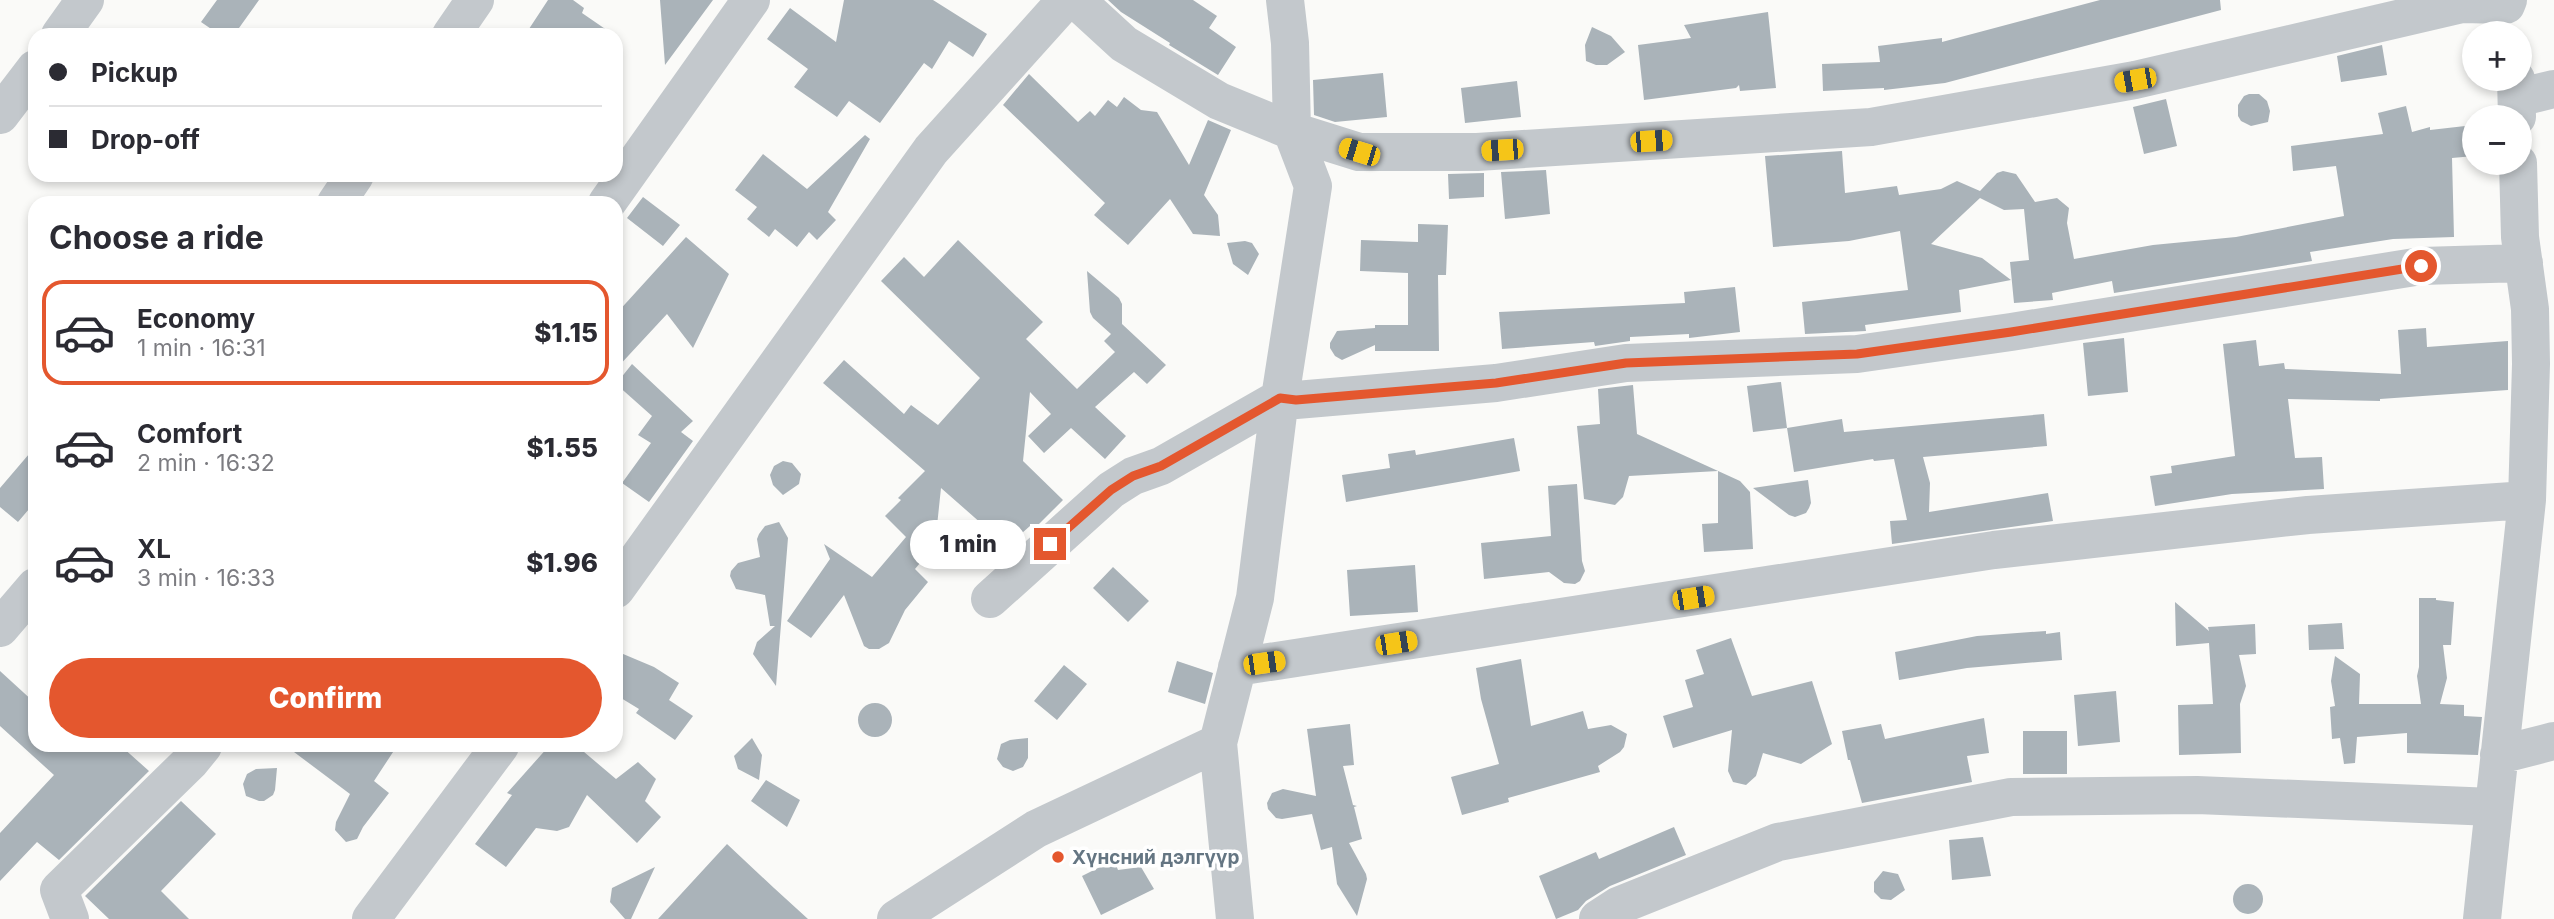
<!DOCTYPE html>
<html lang="en">
<head>
<meta charset="utf-8">
<style>
	body { margin:0; font-family:Inter,sans-serif; background:#f7f7f7; color:#2b2b33; height:100vh; display:flex; flex-direction:column; font-size:26px; white-space:nowrap }
	* { box-sizing:border-box; margin:0 }
	p { font-size:23px; color:#7c7c81 }
	.icon { flex:none; width:38px; height:38px; fill:none; stroke:currentColor; stroke-width:2; stroke-linecap:round; stroke-linejoin:round }
	.map { position:relative; flex:1; overflow:hidden }
	.side { position:absolute; left:28px; top:196px; width:595px; height:556px; display:flex; flex-direction:column; background:#fff; border-radius:21px; box-shadow:0 4px 10px #0003 }
	.side>* { flex:none }
	.guide { position:absolute; left:28px; top:28px; width:595px; height:154px; border-radius:21px; box-shadow:0 4px 10px #0003; display:grid; align-content:center; height:154px; padding:0 21px; background:#fff }
	.controls { position:absolute; left:2462px; top:21px; display:grid; gap:14px }
	.controls a { display:grid; place-items:center; width:70px; height:70px; border-radius:50%; background:#fff; box-shadow:0 4px 10px #0003; font-size:35px }
	.end { position:absolute; width:32px; height:32px; margin:-16px; border:9px solid #e4572e; background:#fff; box-shadow:0 0 0 4px #fff }
	.from { border-radius:50% }
	.bubble { position:absolute; height:49px; border-radius:24px; background:#fff; box-shadow:0 4px 10px #0003; font-size:23px; font-weight:800; line-height:49px; text-align:center }
	.car { position:absolute; width:21px; height:42px; margin:-21px -10px; border-radius:9px; box-shadow:0 0 5px 2px #0007; background:linear-gradient(#f5c518 24%,#345 0 40%,#f5c518 0 76%,#345 0 86%,#f5c518 0) }
	.guide b { display:flex; align-items:center; gap:24px; height:66px; font-size:26px }
	.guide b+b { border-top:2px solid #e1e1e2 }
	.guide i { width:18px; height:18px; background:#2b2b33 }
	ul { padding:0; list-style:none }
	li { display:flex; align-items:center; gap:21px; height:105px; margin:0 14px 10px; padding:0 7px; border:4px solid transparent; border-radius:21px }
	li div { flex:1 }
	li b { display:block; font-size:26px }
	li em { font-style:normal; font-weight:800 }
	li.current { border-color:#e4572e }
	li>.icon { width:63px; height:63px; stroke-width:1.5 }
	h2 { padding:0 21px; font-size:32px; line-height:84px }
	.action { display:flex; gap:14px; margin-top:auto; padding:14px 21px }
	.action a { flex:1; height:80px; border-radius:42px; background:#e4572e; color:#fff; font-size:28px; font-weight:800; line-height:80px; text-align:center }
	.map>svg:first-child { display:block }
</style>
</head>
<body>
<div class="map">
<svg width="2554" height="919" viewBox="0 0 2554 919">
	<rect width="100%" height="100%" fill="#fafaf8"/>
	<path fill="#aab3b9" d="M217,0H259L234,35H220L201,22Z
		M548,0H573L584,8L582,13L614,35H525Z
		M660,0H713L665,65Z
		M844,0H933L987,34L973,57L949,41L932,69L924,63L880,123L849,101L837,117L794,87L808,69L767,39L790,8L836,42Z
		M1108,0H1193L1217,16L1209,28L1236,47L1218,75L1169,45L1170,43L1121,12Z
		M2100,0H2220L2221,10L1945,83L1884,90V88L1823,91L1822,64L1880,62L1878,46L1942,38V42Z
		M1768,12L1776,88L1740,91L1739,85L1736,88L1644,100L1638,45L1691,38L1684,25Z
		M1592,27L1611,36L1625,52L1607,65H1596L1586,61L1585,45Z
		M2382,45L2387,75L2341,82L2337,56Z
		M1383,73L1387,117L1335,122L1314,115L1313,80Z
		M1029,74L1078,122L1090,111L1095,116L1108,100L1117,107L1124,97L1141,110L1157,112L1189,165L1208,120L1231,130L1204,195L1218,215L1220,236L1193,234L1170,199L1128,245L1094,215L1105,203L1003,105Z
		M1517,81L1521,117L1465,123L1461,88Z
		M2249,94H2259L2267,101L2270,111L2268,122L2251,126L2241,121L2238,116V105L2244,96Z
		M2166,99L2177,146L2144,154L2133,107Z
		M2406,106L2412,132L2430,127V130L2474,125V156L2452,158L2454,237L2393,239L2310,252L2312,261L2114,293L2112,281L2052,293L2053,300L2014,303L2010,262L2029,260L2024,209L2004,210L1980,198L1931,244L1982,258L2011,280L1959,290L1961,312L1865,325L1866,331L1805,334L1802,302L1908,290L1900,231L1849,241L1773,247L1765,156L1842,151L1845,193L1897,186L1899,195L1941,189L1957,181L1980,191L1997,173L2003,171L2016,174L2035,202L2057,198L2069,208L2067,223L2074,259L2153,245L2236,237L2344,216L2336,166L2293,171L2291,146L2383,134L2378,113Z
		M865,135L870,139L828,212L836,220L817,240L809,232L797,247L775,229L769,237L747,219L757,207L735,190L763,154L807,189Z
		M1546,170L1550,214L1505,219L1501,172Z
		M1484,173V197L1449,199L1448,174Z
		M643,197L680,225L663,246L627,218Z
		M1418,224L1448,225L1446,275H1438L1439,351H1375V345L1342,360L1335,356L1330,348V343L1337,331L1375,328V325H1408V273L1360,271L1361,240L1418,242Z
		M686,237L729,274L693,348L667,314L616,369V314Z
		M958,240L1043,322L1026,339L1077,389L1115,352L1104,341L1111,334L1093,318L1090,312L1087,271L1119,298L1122,304V324L1166,365L1147,384L1134,372L1095,407L1126,436L1105,459L1071,428L1044,453L1028,436L1051,414L1030,392L1023,461L1063,500L1033,530L1030,526L1007,546L941,488L935,545L915,569L928,582L905,610L889,643L879,649H869L864,646L844,595L811,638L787,621L830,559L824,544L872,577L906,537L885,516L901,500L898,498L925,471L823,383L844,360L904,414L911,405L938,425L980,378L881,281L904,257L924,277Z
		M1245,241L1252,243L1259,254L1248,275L1233,264L1227,243Z
		M1735,287L1740,332L1689,338V334L1630,337V341L1595,346L1594,342L1502,349L1499,312L1685,303L1684,292Z
		M2426,328L2427,347L2508,341V390L2380,399V401L2288,399L2295,458L2322,457L2324,489L2232,494L2155,506L2150,476L2172,473L2171,466L2235,456L2223,344L2256,340L2259,366L2284,363L2285,369L2401,374L2398,330Z
		M2124,338L2128,392L2088,396L2083,343Z
		M632,364L693,421L681,432L693,441L649,502L622,483L651,443L638,435L652,416L616,384Z
		M1781,382L1787,428L1753,432L1747,386Z
		M1633,385L1637,434L1740,481L1750,492L1753,549L1704,552L1702,524L1718,523V471L1629,476L1623,497L1615,505L1584,499L1577,426L1600,424L1598,389Z
		M2044,414L2047,446L1923,457L1930,483L1929,512L2048,493L2053,521L1892,544L1890,521L1907,520L1894,459L1874,461L1873,459L1794,472L1787,428L1842,419L1844,432Z
		M1514,438L1520,471L1346,502L1342,475L1390,468L1388,454L1415,450L1416,455Z
		M35,447V502L18,522L0,507V488Z
		M783,461L792,463L801,474L799,484L783,495L773,485L770,475L774,466Z
		M1808,480L1811,503L1809,508L1806,513L1795,517L1789,515L1753,488Z
		M1577,484L1582,561L1585,571L1580,581L1575,584L1564,583L1549,572L1484,579L1481,543L1551,536L1548,486Z
		M779,522L788,538L776,686L753,654L757,642L775,626H770L765,595L736,589L730,576L731,571L738,563L760,557L757,539L759,534L765,526Z
		M1415,565L1418,612L1350,616L1347,570Z
		M1113,567L1149,601L1128,622L1093,588Z
		M2419,598H2436V600L2454,602L2451,645H2443L2447,678L2440,704L2464,705V716L2482,717L2478,755L2407,753V733L2357,737L2355,763L2344,764L2340,738L2332,739L2330,707L2335,706L2331,681L2335,656L2360,674L2359,704H2421L2417,676L2419,667Z
		M2175,602L2209,631L2208,627L2255,624L2256,654L2239,655L2246,686L2240,704L2241,753L2179,755L2178,705L2213,704L2209,643L2176,646Z
		M2342,623L2344,649L2309,650L2308,625Z
		M2046,631V634L2060,632L2062,660L1967,668L1899,680L1895,652L1977,636Z
		M1731,638L1752,696L1812,681L1832,744L1801,764L1763,753L1756,776L1746,785L1733,782L1728,771L1732,730L1673,748L1663,716L1693,707L1685,680L1704,674L1696,650Z
		M616,651L654,667L679,683L669,700L693,716L675,740L636,713L639,709L616,695Z
		M1521,659L1531,726L1583,711L1588,729L1611,725L1627,734L1624,747L1620,752L1598,766L1600,772L1508,798L1509,802L1462,815L1451,777L1499,764L1481,699L1476,668Z
		M1177,661L1213,673L1205,704L1168,692Z
		M1064,665L1087,684L1057,720L1034,701Z
		M0,671L35,703V746H121L149,771L59,860L37,842L0,881V833L54,775L0,726Z
		M2116,691L2120,742L2078,746L2074,695Z
		M858 720a17 17 0 1 1 34 0a17 17 0 1 1-34 0Z
		M1984,718L1989,753L1967,756L1972,782L1862,803L1850,760H1848L1842,731L1881,724L1885,739Z
		M1350,724L1354,765L1343,766L1353,805L1357,806L1354,807L1362,839L1349,843L1366,874L1367,879L1357,916L1337,884L1332,847L1321,850L1312,814L1282,819L1276,818L1268,809L1267,803L1272,793L1283,789L1316,796L1307,729Z
		M2023,731H2067V774H2023Z
		M752,738L762,755L759,780L738,769L734,756Z
		M1028,738V758L1023,767L1013,771L1003,767L997,759L1001,744L1010,740Z
		M286,746H397L374,781L389,793L363,827L357,839L346,842L335,830L336,822L350,794Z
		M549,746H577L616,779L638,762L656,779L645,801L661,817L637,843L587,795L569,827L557,831L536,828L506,867L475,844L512,795L507,793Z
		M277,768L275,790L273,795L264,801H259L246,796L243,784L247,774L256,769Z
		M766,780L800,800L787,827L751,801Z
		M181,801L216,834L161,891L189,919H109L85,896Z
		M1674,827L1686,855L1610,886L1586,901L1578,910L1556,919L1539,876L1596,852L1599,859Z
		M1983,837L1991,876L1952,880L1949,840Z
		M727,844L774,888L808,919H658Z
		M1114,860L1118,870L1141,867L1154,889L1101,915L1082,876Z
		M655,867L631,919H625L610,902L612,888Z
		M1883,871L1898,874L1905,890L1891,900L1881,899L1874,892V882Z
		M2233 899a15 15 0 1 1 30 0a15 15 0 1 1-30 0Z"/>
	<g fill="none" stroke-linecap="round" stroke-linejoin="round">
		<path stroke="#c3c8cc" stroke-width="38" d="M1076,0L1124,44L1219,101L1292,131L1359,152H1477L1871,127L2135,80L2462,4L2506,5L2508,0
			M60,35L85,0
			M451,35L475,0
			M2516,79L2517,117
			M2517,98L2554,89
			M0,115L35,69
			M336,203L355,175
			M607,203L751,0
			M616,589L931,150L1066,0
			M990,599L1111,490L1133,476L1161,466L1280,398L1296,400L1496,383L1626,363L1857,354L2011,332L2421,266L2524,263
			M0,628L35,587
			M1237,667L1994,550L2308,515L2527,500
			M2499,755L2554,741
			M70,919L59,890L190,762L203,746
			M371,919L500,746
			M896,919L1036,829L1218,743
			M1235,919L1218,743L1255,598L1280,398L1313,186L1292,131L1290,43L1285,0
			M1598,919L1618,906L1778,842L2011,797L2197,795L2493,807
			M2482,919L2527,500L2531,364L2530,309L2520,237L2518,163"/>
	</g>
	<g fill="none" stroke-linecap="round" stroke-linejoin="round">
		<path stroke="#e4572e" stroke-width="9" d="M1050,544L1111,490L1133,476L1161,466L1280,398L1296,400L1496,383L1626,363L1857,354L2011,332L2421,266"/>
	</g>
	<circle fill="#e4572e" stroke="#fff" stroke-width="2.5" cx="1058" cy="857" r="7"/>
	<g text-anchor="middle" stroke-width="7" stroke-linejoin="round" paint-order="stroke">
		<g font-size="19" font-weight="bold" fill="#657683" stroke="#fff" text-anchor="start">
			<text x="1072" y="864">Хүнсний дэлгүүр</text>
		</g>
	</g>
</svg>
<div class="controls">
<a>+</a>
<a>−</a>
</div>
<i class="end from" style="left:2421px;top:266px"></i>
<i class="end" style="left:1050px;top:544px"></i>
<div class="bubble" style="left:910px;top:520px;width:116px">1 min</div>
<i class="car" style="left:2135px;top:80px;rotate:260deg"></i>
<i class="car" style="left:1651px;top:141px;rotate:86deg"></i>
<i class="car" style="left:1502px;top:150px;rotate:266deg"></i>
<i class="car" style="left:1359px;top:152px;rotate:287deg"></i>
<i class="car" style="left:1693px;top:598px;rotate:81deg"></i>
<i class="car" style="left:1396px;top:643px;rotate:81deg"></i>
<i class="car" style="left:1264px;top:663px;rotate:82deg"></i>
<div class="guide">
<b><i class="from"></i>Pickup</b>
<b><i></i>Drop-off</b>
</div>
<section class="side">
<h2>Choose a ride</h2>
<ul>
<li class="current"><svg class="icon" aria-label="car" viewBox="0 0 24 24"><path d="M5 17H2v-5l4-1 3-4h7l3 4 3 1v5h-3M9 17h6M6 11h13"/><circle cx="7" cy="17" r="2"/><circle cx="17" cy="17" r="2"/></svg><div><b>Economy</b><p>1 min · 16:31</p></div><em>$1.15</em></li>
<li><svg class="icon" aria-label="car" viewBox="0 0 24 24"><path d="M5 17H2v-5l4-1 3-4h7l3 4 3 1v5h-3M9 17h6M6 11h13"/><circle cx="7" cy="17" r="2"/><circle cx="17" cy="17" r="2"/></svg><div><b>Comfort</b><p>2 min · 16:32</p></div><em>$1.55</em></li>
<li><svg class="icon" aria-label="car" viewBox="0 0 24 24"><path d="M5 17H2v-5l4-1 3-4h7l3 4 3 1v5h-3M9 17h6M6 11h13"/><circle cx="7" cy="17" r="2"/><circle cx="17" cy="17" r="2"/></svg><div><b>XL</b><p>3 min · 16:33</p></div><em>$1.96</em></li>
</ul>
<div class="action"><a>Confirm</a></div>
</section>
</div>
</body>
</html>
